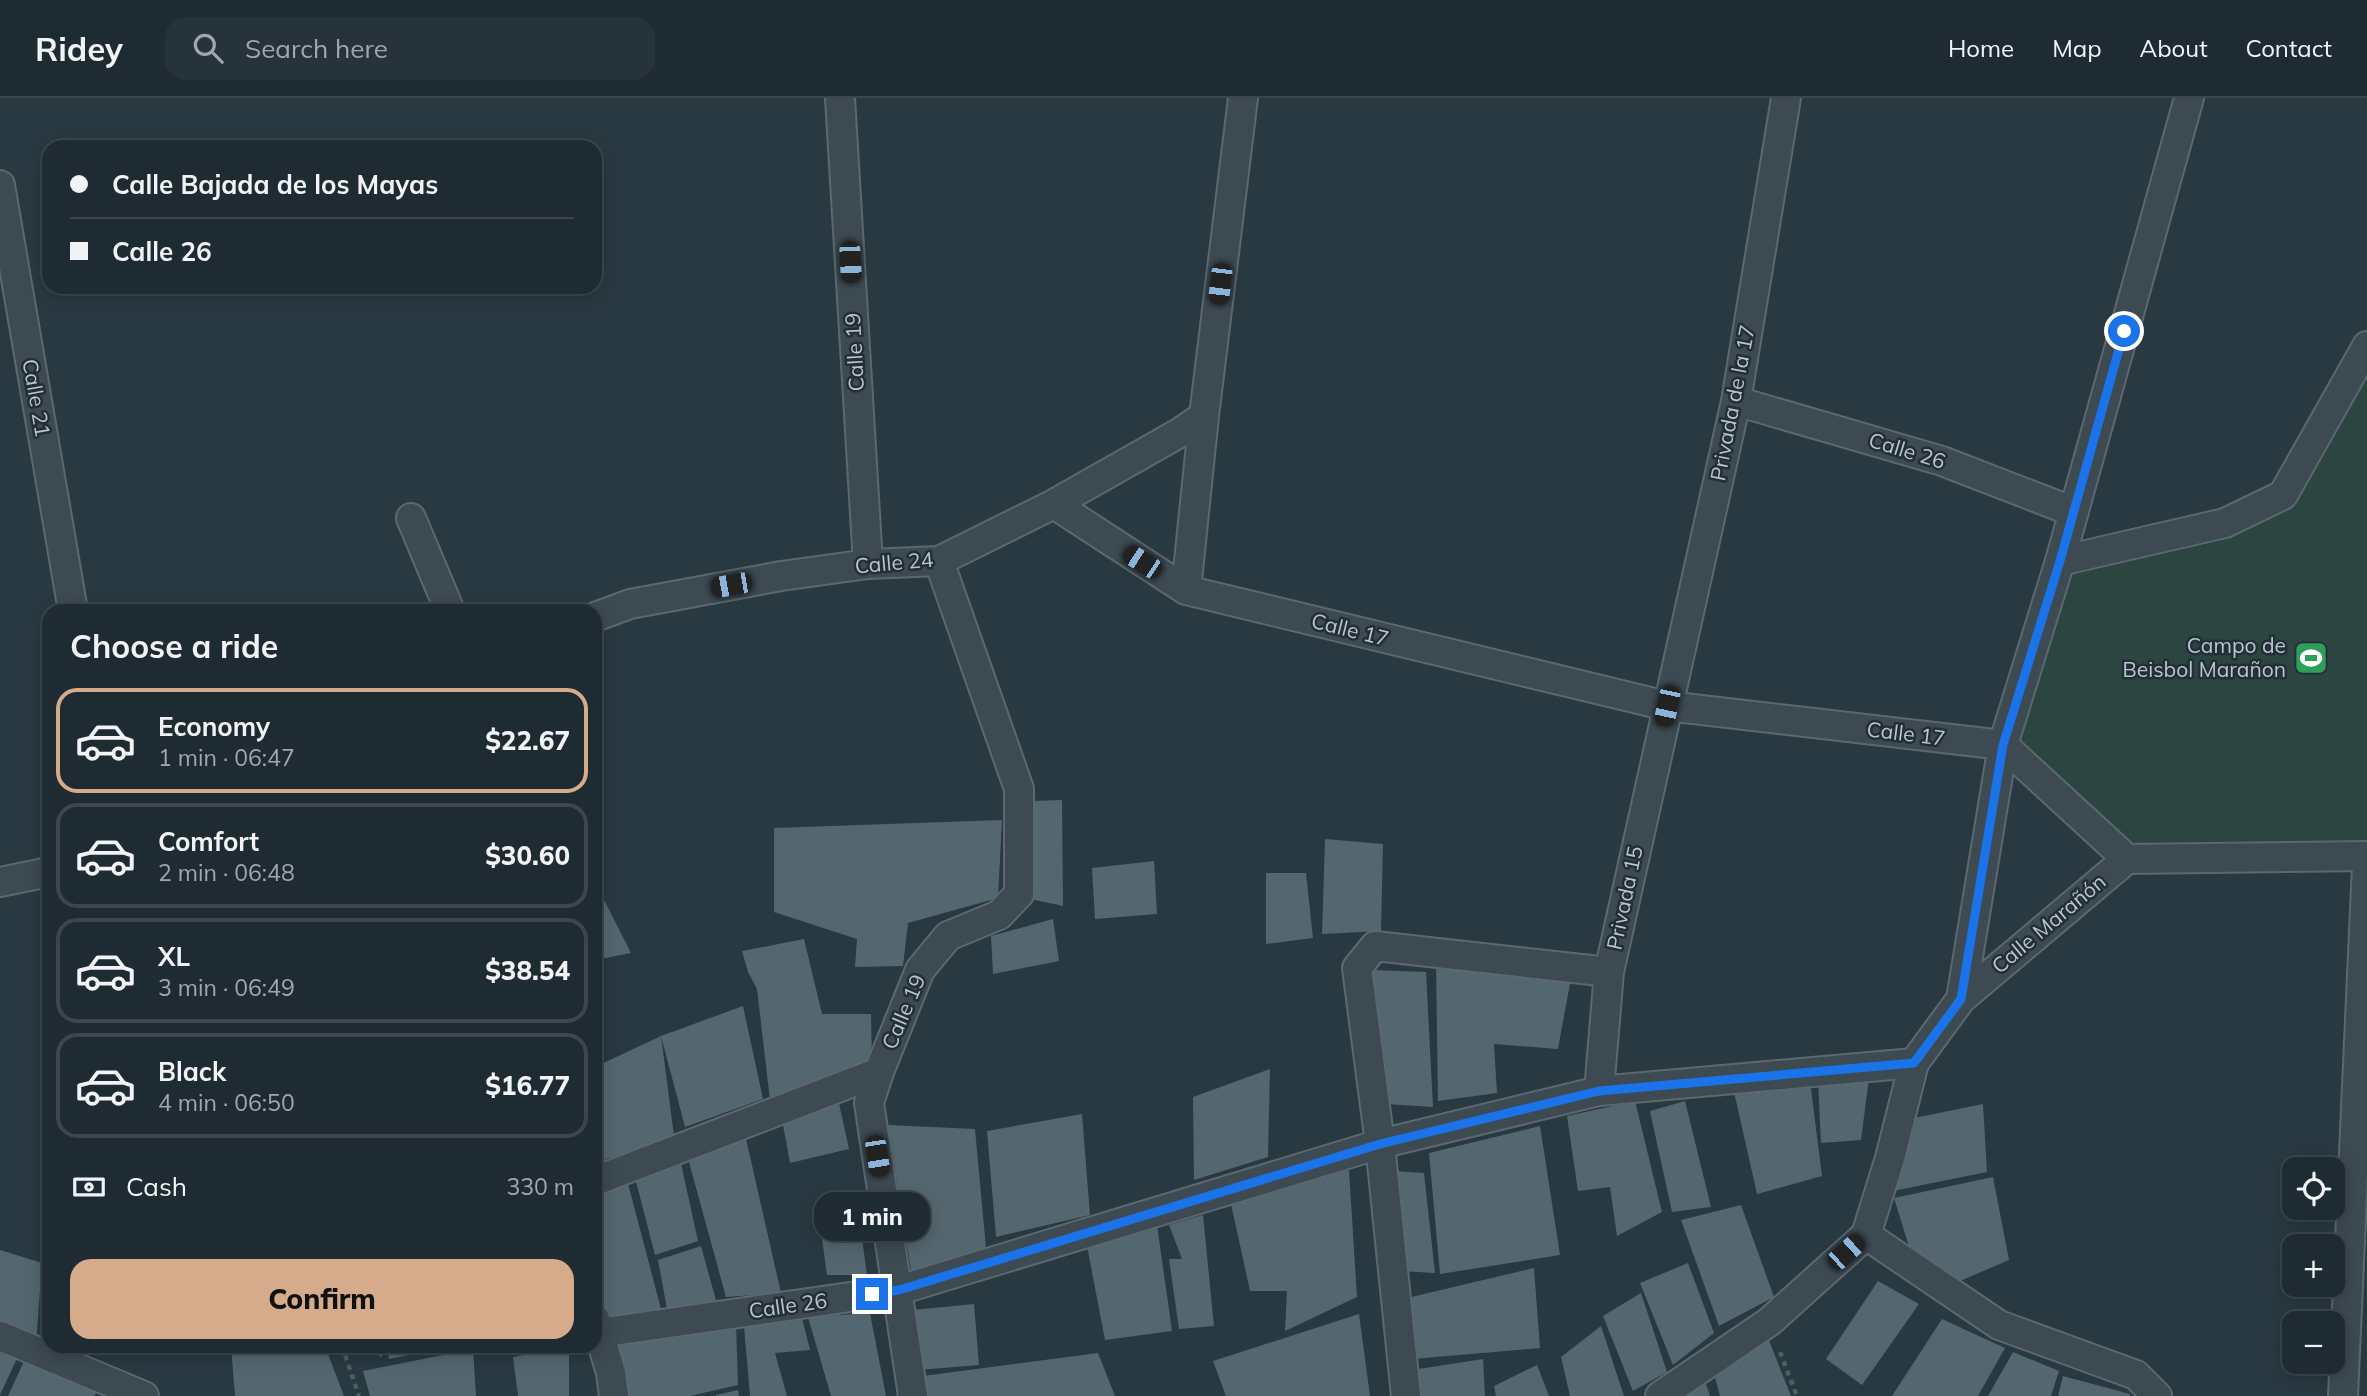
<!DOCTYPE html>
<html lang="en">
<head>
<meta charset="utf-8">
<style>
	body { margin:0; font-family:Mulish,sans-serif; background:#27333a; color:#f1f3f6; height:100vh; display:flex; flex-direction:column; font-size:26px; white-space:nowrap }
	* { box-sizing:border-box; margin:0 }
	p { font-size:23px; color:#a1a7ac }
	.icon { flex:none; width:38px; height:38px; fill:none; stroke:currentColor; stroke-width:2; stroke-linecap:round; stroke-linejoin:round }
	.map { position:relative; flex:1; overflow:hidden }
	.details { position:absolute; left:42px; top:506px; width:560px; height:749px; display:flex; flex-direction:column; background:#1f2b32; border-radius:21px; box-shadow:0 4px 18px #0003,0 0 0 2px #3c474d }
	.details>* { flex:none }
	.guide { position:absolute; left:42px; top:42px; width:560px; height:154px; border-radius:21px; box-shadow:0 4px 18px #0003,0 0 0 2px #3c474d; display:grid; align-content:center; height:154px; padding:0 28px; background:#1f2b32 }
	.fabs { position:absolute; left:2282px; top:1059px; display:grid; gap:14px }
	.fabs a { display:grid; place-items:center; width:63px; height:63px; border-radius:14px; background:#1f2b32; box-shadow:0 4px 18px #0003,0 0 0 2px #3c474d; font-size:35px }
	.end { position:absolute; width:32px; height:32px; margin:-16px; border:9px solid #1a73e8; background:#fff; box-shadow:0 0 0 4px #fff }
	.from { border-radius:50% }
	.bubble { position:absolute; height:49px; border-radius:21px; background:#1f2b32; box-shadow:0 4px 18px #0003,0 0 0 2px #3c474d; font-size:23px; font-weight:800; line-height:49px; text-align:center }
	.car { position:absolute; width:21px; height:42px; margin:-21px -10px; border-radius:9px; box-shadow:0 0 5px 2px #0007; background:linear-gradient(#222 24%,#8ab4d8 0 40%,#222 0 76%,#8ab4d8 0 86%,#222 0) }
	.guide b { display:flex; align-items:center; gap:24px; height:66px; font-size:26px }
	.guide b+b { border-top:2px solid #3c474d }
	.guide i { width:18px; height:18px; background:#f1f3f6 }
	ul { padding:0; list-style:none }
	li { display:flex; align-items:center; gap:21px; height:105px; margin:0 14px 10px; padding:0 14px; border:4px solid #3c474d; border-radius:21px }
	li div { flex:1 }
	li b { display:block; font-size:26px }
	li em { font-style:normal; font-weight:800 }
	li.active { border-color:#d6ab8b }
	li>.icon { width:63px; height:63px; stroke-width:1.5 }
	h2 { padding:0 28px; font-size:32px; line-height:84px }
	.pay { display:flex; align-items:center; gap:18px; height:77px; padding:0 28px; font-size:26px }
	.pay p { margin-inline-start:auto }
	.cta { display:flex; gap:14px; margin-top:auto; padding:14px 28px }
	.cta a { flex:1; height:80px; border-radius:21px; background:#d6ab8b; color:#111; font-size:28px; font-weight:800; line-height:80px; text-align:center }
	header { display:flex; align-items:center; gap:42px; box-sizing:border-box; height:98px; padding:0 35px; background:#1f2b32; border-bottom:2px solid #3c474d }
	header strong { font-size:33px }
	nav { display:flex; gap:38px; margin-inline-start:auto; font-size:24px }
	.search { width:490px; height:63px; background:#27333a; display:flex; align-items:center; gap:18px; box-sizing:border-box; padding:0 24px; border-radius:21px; color:#a1a7ac; font-size:26px }
	.map>svg:first-child { display:block }
</style>
</head>
<body>
<header>
<strong>Ridey</strong>
<div class="search"><svg class="icon" aria-label="search" viewBox="0 0 24 24"><circle cx="10" cy="10" r="6"/><path d="M15 15l6 6"/></svg>Search here</div>
<nav><a>Home</a><a>Map</a><a>About</a><a>Contact</a></nav>
</header>
<div class="map">
<svg width="2367" height="1298" viewBox="0 0 2367 1298">
	<rect width="100%" height="100%" fill="#293942"/>
	<path fill="#2c4541" d="M2367,248V758L2127,761L2003,647L2060,463L2283,397Z"/>
	<path fill="#54666f" d="M1062,702L1063,808L1026,800L1030,703Z
		M1002,722L998,800L908,825L903,868L855,869L857,841L774,814V730Z
		M1325,741L1383,746L1381,833L1322,836Z
		M1154,763L1157,816L1095,821L1092,770Z
		M1266,775H1306L1313,840L1266,846Z
		M595,784L631,855L595,862Z
		M1053,821L1059,863L993,876L991,838Z
		M804,841L822,916H871L872,968L770,1002L757,891L748,874L742,853Z
		M1436,865L1571,880L1558,951L1494,946L1497,995L1438,1003Z
		M1373,872L1426,874L1433,1009L1387,1006Z
		M743,908L763,1001L685,1029L661,938L674,1038L595,1065V969L661,938Z
		M1270,971L1268,1059L1194,1082L1193,999Z
		M1869,980L1861,1042L1821,1045L1818,982Z
		M1810,983L1822,1078L1757,1096L1734,994Z
		M837,996L849,1051L790,1065L782,1021Z
		M1635,1003L1662,1114L1617,1138L1610,1089L1578,1093L1567,1018Z
		M1685,1003L1711,1109L1672,1114L1650,1013Z
		M1983,1006L1987,1074L1893,1093L1914,1020Z
		M1082,1016L1090,1117L996,1139L987,1033Z
		M888,1027L975,1031L986,1150L911,1172Z
		M1540,1028L1560,1157L1440,1176L1429,1055Z
		M744,1032L781,1195L726,1199L687,1057Z
		M680,1061L698,1143L655,1157L634,1076Z
		M1349,1072L1357,1199L1285,1233L1287,1193H1250L1231,1106Z
		M1394,1073L1424,1075L1435,1175L1401,1173Z
		M626,1078L661,1211L604,1219L595,1191V1090Z
		M1993,1079L2009,1162L1960,1183L1910,1152L1894,1100Z
		M1741,1107L1774,1199L1719,1228L1681,1122Z
		M858,1110L867,1177H827L819,1118Z
		M1203,1117L1214,1228L1179,1231L1169,1161H1182L1169,1127Z
		M1157,1127L1172,1233L1105,1242L1087,1148Z
		M701,1148L717,1206L667,1211L658,1162Z
		M0,1152L42,1165L36,1247L0,1230Z
		M1688,1165L1714,1235L1673,1267L1640,1185Z
		M1534,1170L1540,1250L1413,1261L1407,1200Z
		M1878,1183L1919,1206L1862,1287L1826,1261Z
		M1641,1195L1667,1274L1633,1293L1603,1218Z
		M974,1206L979,1267L918,1272L913,1212Z
		M870,1215L886,1298H831L808,1219Z
		M801,1216L810,1252L775,1255L787,1298H750L744,1229Z
		M1359,1216L1370,1298H1226L1213,1263Z
		M1942,1221L2005,1250L1978,1298H1892Z
		M736,1227L738,1287L690,1298H619L611,1245Z
		M1601,1228L1624,1298H1570L1561,1259Z
		M1766,1235L1791,1298H1720L1714,1276Z
		M0,1245L21,1252L0,1297Z
		M231,1248H325L344,1298H235Z
		M359,1248H380L382,1259Z
		M387,1248H448V1249L389,1261Z
		M504,1248H535V1249L505,1256Z
		M569,1248V1298H518L513,1259Z
		M473,1251L476,1298H370L363,1273Z
		M2013,1254L2059,1273L2051,1298H1988Z
		M1098,1255L1115,1298H926L915,1279Z
		M26,1259L100,1291L94,1298H8Z
		M1483,1261L1485,1298H1420L1412,1272Z
		M1537,1267L1549,1298H1496L1494,1288Z
		M2063,1278L2130,1296V1298H2058Z
		M1706,1286L1710,1298H1684Z
		M738,1292L739,1298H716V1297Z"/>
	<g fill="none" stroke-linecap="round" stroke-linejoin="round">
		<defs>
			<path id="street" d="M840,0L868,466
				M0,87L73,513
				M1736,303L1942,363L2074,414
				M1054,406L1186,492L1667,608L2003,647
				M411,420L450,513
				M2060,463L2225,425L2283,397L2367,248
				M1186,492L1204,318L1243,0
				M595,519L630,506L781,478L868,466L939,463L1054,406L1181,334L1204,318
				M2003,647L2127,761
				M0,784L49,774
				M1961,901L2003,647L2060,463L2189,0
				M1599,993L1609,874L1736,303L1786,0
				M595,1083L879,974
				M1866,1137L1999,1227L2136,1277L2157,1298
				M595,1221L611,1275L614,1298
				M599,1235L899,1192L1380,1046L1599,993L1914,965
				M0,1238L144,1298
				M913,1298L869,1005L879,974L920,872L948,838L999,817L1019,796V691L939,463
				M1406,1298L1380,1046L1357,870L1375,848L1609,874
				M1660,1298L1769,1224L1866,1137L1890,1060L1914,965L1961,901L2127,761L2367,758
				M2343,1298L2367,767"/>
		</defs>
		<use href="#street" stroke="#5b686f" stroke-width="32"/>
		<path stroke="#4b615e" stroke-width="4.5" stroke-dasharray="5 5" stroke-linecap="butt" d="M342,1248L359,1298
			M1780,1254L1797,1298"/>
		<use href="#street" stroke="#3d4a52" stroke-width="28"/>
	</g>
	<g fill="none" stroke-linecap="round" stroke-linejoin="round">
		<path stroke="#1a73e8" stroke-width="9" d="M872,1196L899,1192L1380,1046L1599,993L1914,965L1961,901L2003,647L2060,463L2124,233"/>
	</g>
	<defs>
		<symbol id="stadium-square" viewBox="-11 -11 22 22"><rect x="-9" y="-9" width="18" height="18" rx="4" fill="#2e9e5b" stroke="#222f37"/><path d="M0-5a6.5 5 0 1 0 0 10a6.5 5 0 1 0 0-10ZM-3.5-1.8h7v3.6h-7Z" fill="#fff"/></symbol>
	</defs>
	<g fill-rule="evenodd">
		<use href="#stadium-square" x="2292" y="541" width="38" height="38"/>
	</g>
	<g text-anchor="middle" stroke-width="5" stroke-linejoin="round" paint-order="stroke">
		<g font-size="21" fill="#bac5cc" stroke="#222f37">
			<text transform="translate(855 254) rotate(-93)" y="7">Calle 19</text>
			<text transform="translate(36 300) rotate(80)" y="7">Calle 21</text>
			<text transform="translate(1733 305) rotate(-79)" y="7">Privada de la 17</text>
			<text transform="translate(1907 353) rotate(17)" y="7">Calle 26</text>
			<text transform="translate(894 465) rotate(-5)" y="7">Calle 24</text>
			<text transform="translate(1350 532) rotate(14)" y="7">Calle 17</text>
			<text transform="translate(1906 636) rotate(7)" y="7">Calle 17</text>
			<text transform="translate(1625 800) rotate(-78)" y="7">Privada 15</text>
			<text transform="translate(2049 826) rotate(-40)" y="7">Calle Marañón</text>
			<text transform="translate(904 914) rotate(-67)" y="7">Calle 19</text>
			<text transform="translate(788 1208) rotate(-8)" y="7">Calle 26</text>
		</g>
		<g font-size="21" fill="#bac5cc" stroke="#222f37" text-anchor="end">
			<text x="2286" y="555">Campo de<tspan x="2286" dy="24">Beisbol Marañon</tspan></text>
		</g>
	</g>
</svg>
<div class="fabs">
<a><svg class="icon" aria-label="locate" viewBox="0 0 24 24"><circle cx="12" cy="12" r="6"/><path d="M12 2v4M12 18v4M2 12h4M18 12h4"/></svg></a>
<a>+</a>
<a>−</a>
</div>
<i class="end from" style="left:2124px;top:233px"></i>
<i class="end" style="left:872px;top:1196px"></i>
<div class="bubble" style="left:814px;top:1094px;width:116px">1 min</div>
<i class="car" style="left:850px;top:164px;rotate:177deg"></i>
<i class="car" style="left:1220px;top:186px;rotate:187deg"></i>
<i class="car" style="left:1142px;top:464px;rotate:303deg"></i>
<i class="car" style="left:731px;top:487px;rotate:260deg"></i>
<i class="car" style="left:1667px;top:608px;rotate:192deg"></i>
<i class="car" style="left:877px;top:1058px;rotate:171deg"></i>
<i class="car" style="left:1846px;top:1154px;rotate:48deg"></i>
<div class="guide">
<b><i class="from"></i>Calle Bajada de los Mayas</b>
<b><i></i>Calle 26</b>
</div>
<section class="details">
<h2>Choose a ride</h2>
<ul>
<li class="active"><svg class="icon" aria-label="car" viewBox="0 0 24 24"><path d="M5 17H2v-5l4-1 3-4h7l3 4 3 1v5h-3M9 17h6M6 11h13"/><circle cx="7" cy="17" r="2"/><circle cx="17" cy="17" r="2"/></svg><div><b>Economy</b><p>1 min · 06:47</p></div><em>$22.67</em></li>
<li><svg class="icon" aria-label="car" viewBox="0 0 24 24"><path d="M5 17H2v-5l4-1 3-4h7l3 4 3 1v5h-3M9 17h6M6 11h13"/><circle cx="7" cy="17" r="2"/><circle cx="17" cy="17" r="2"/></svg><div><b>Comfort</b><p>2 min · 06:48</p></div><em>$30.60</em></li>
<li><svg class="icon" aria-label="car" viewBox="0 0 24 24"><path d="M5 17H2v-5l4-1 3-4h7l3 4 3 1v5h-3M9 17h6M6 11h13"/><circle cx="7" cy="17" r="2"/><circle cx="17" cy="17" r="2"/></svg><div><b>XL</b><p>3 min · 06:49</p></div><em>$38.54</em></li>
<li><svg class="icon" aria-label="car" viewBox="0 0 24 24"><path d="M5 17H2v-5l4-1 3-4h7l3 4 3 1v5h-3M9 17h6M6 11h13"/><circle cx="7" cy="17" r="2"/><circle cx="17" cy="17" r="2"/></svg><div><b>Black</b><p>4 min · 06:50</p></div><em>$16.77</em></li>
</ul>
<div class="pay"><svg class="icon" aria-label="cash" viewBox="0 0 24 24"><path d="M3 7h18v10H3z"/><circle cx="12" cy="12" r="2"/></svg>Cash<p>330 m</p></div>
<div class="cta"><a>Confirm</a></div>
</section>
</div>
</body>
</html>
